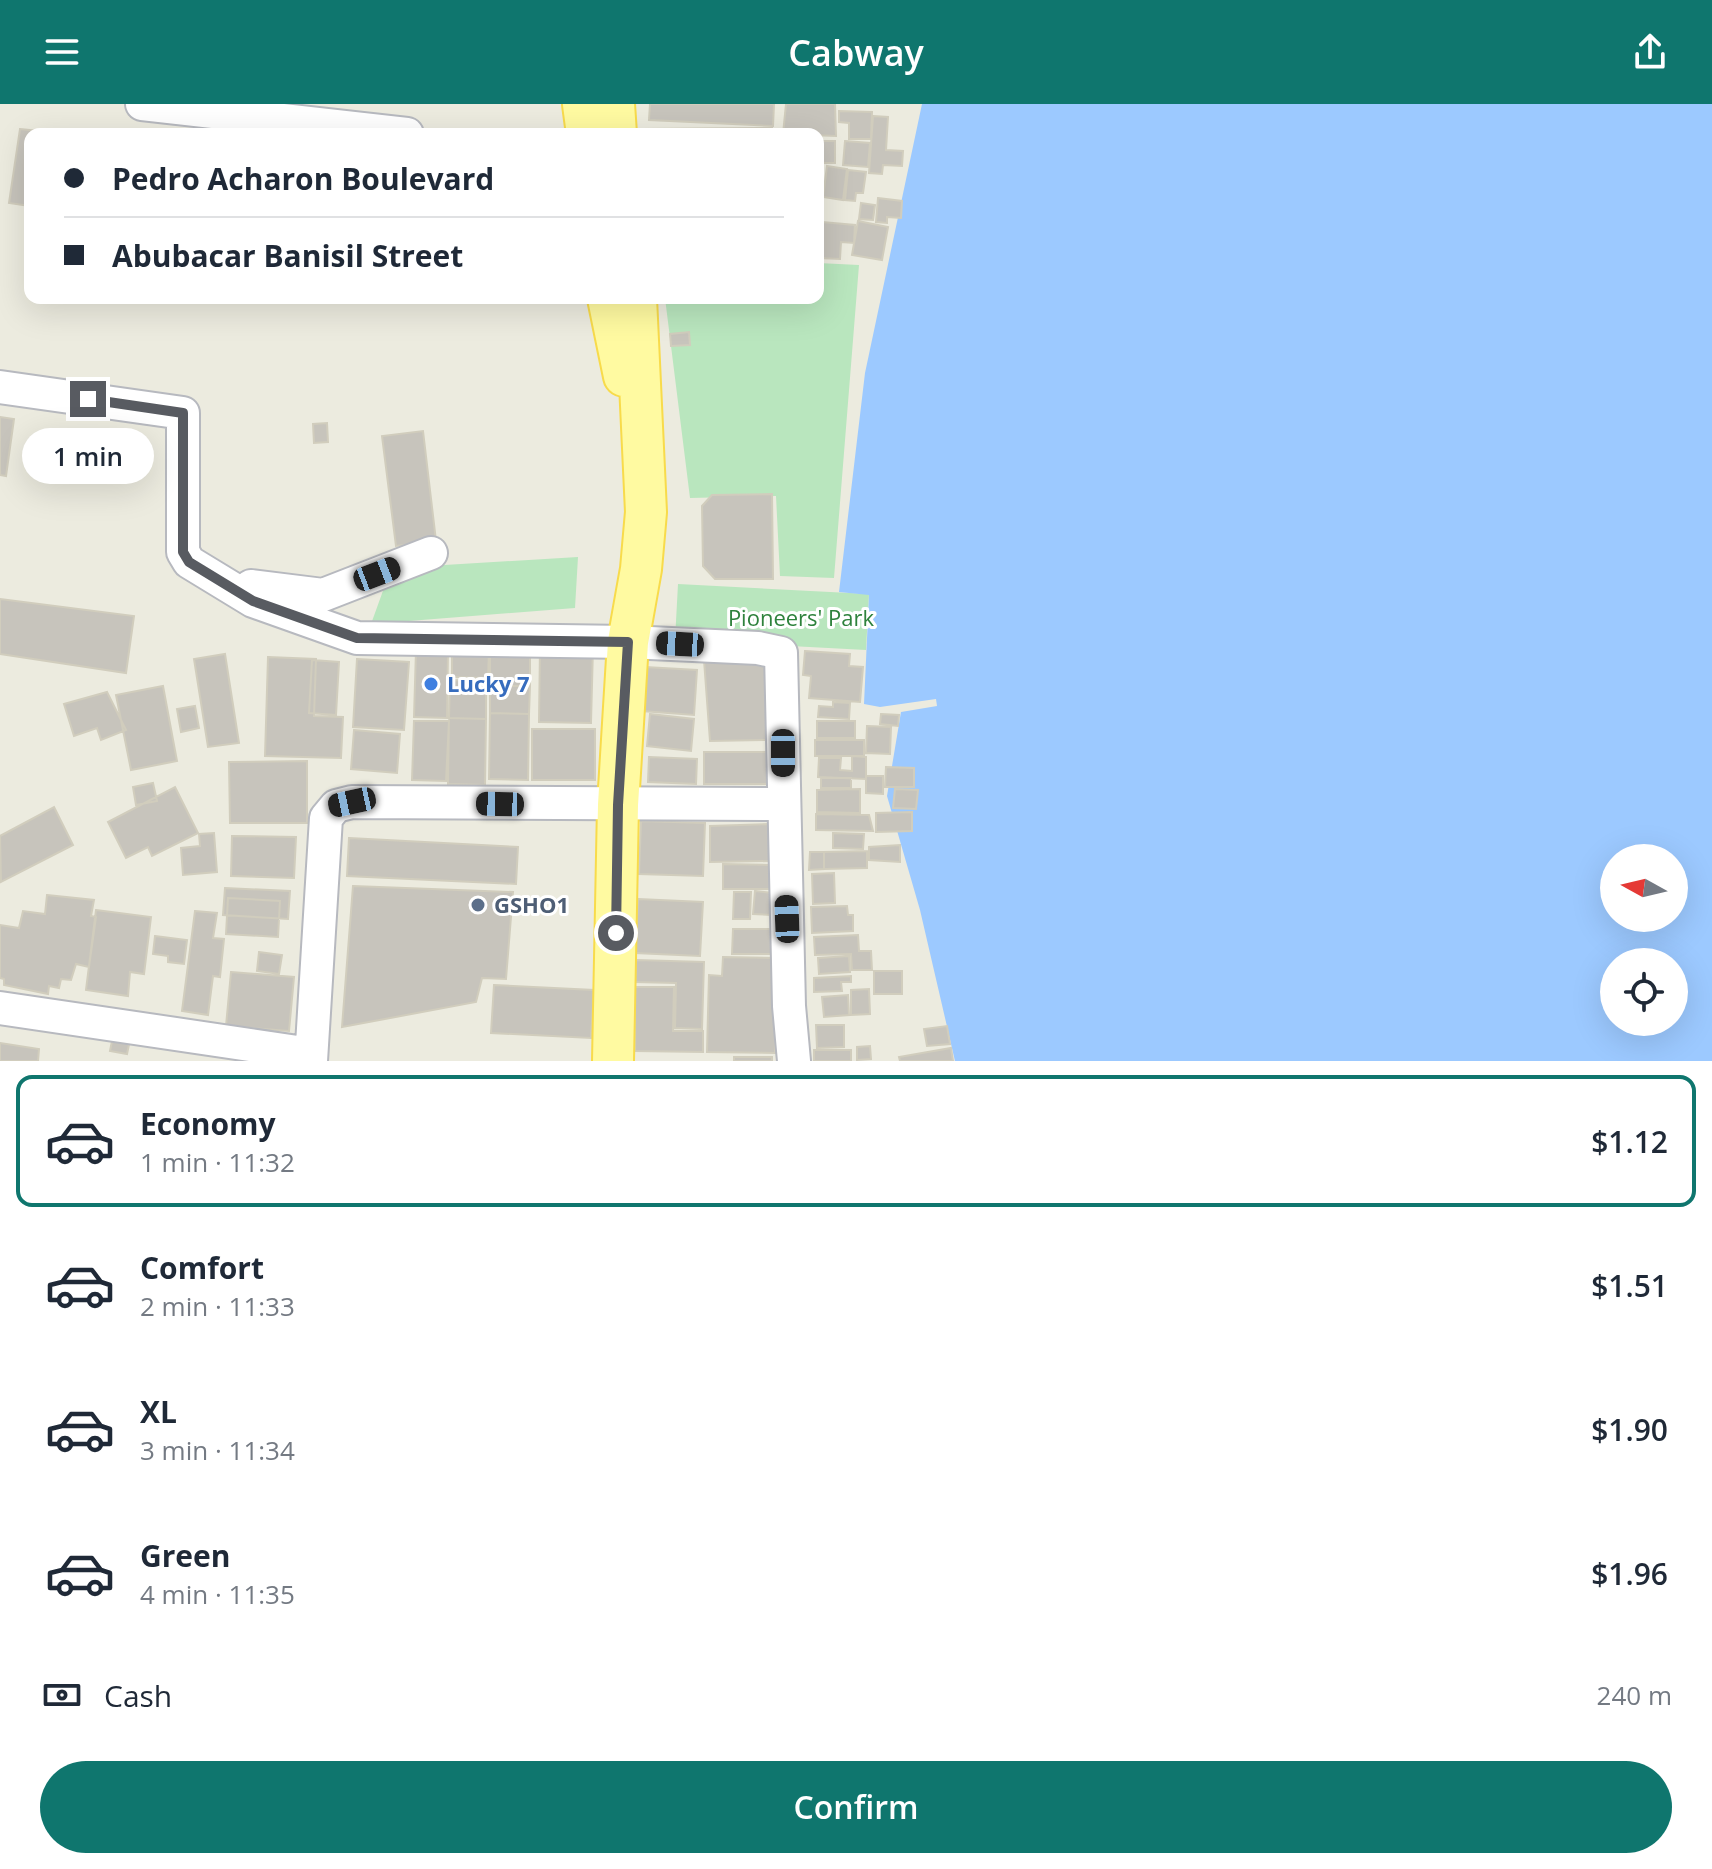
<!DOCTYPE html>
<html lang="en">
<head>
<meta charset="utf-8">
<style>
	body { margin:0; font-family:"Open Sans",sans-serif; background:#f6f6f7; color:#1f2937; height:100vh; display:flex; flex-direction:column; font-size:30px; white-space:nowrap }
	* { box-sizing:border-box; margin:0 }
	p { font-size:26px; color:#747a83 }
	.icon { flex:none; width:44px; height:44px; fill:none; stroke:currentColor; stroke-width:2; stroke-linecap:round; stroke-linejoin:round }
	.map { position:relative; height:957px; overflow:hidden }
	.panel { display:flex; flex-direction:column; background:#fff; flex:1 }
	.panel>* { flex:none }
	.top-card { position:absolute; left:24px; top:24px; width:800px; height:176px; border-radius:16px; box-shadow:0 8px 32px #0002; display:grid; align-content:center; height:176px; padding:0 40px; background:#fff }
	.needle { width:52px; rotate:278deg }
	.fabs { position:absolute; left:1600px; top:740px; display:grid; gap:16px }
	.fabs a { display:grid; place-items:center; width:88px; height:88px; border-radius:50%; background:#fff; box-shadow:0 8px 32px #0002; font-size:40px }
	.end { position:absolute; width:36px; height:36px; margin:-18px; border:10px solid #585b61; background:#fff; box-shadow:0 0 0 4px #fff }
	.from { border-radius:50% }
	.bubble { position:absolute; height:56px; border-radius:28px; background:#fff; box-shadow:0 8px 32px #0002; font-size:26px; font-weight:600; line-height:56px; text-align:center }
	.car { position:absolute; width:24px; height:48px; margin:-24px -12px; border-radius:10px; box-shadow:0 0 6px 2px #0007; background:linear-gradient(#222 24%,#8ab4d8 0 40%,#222 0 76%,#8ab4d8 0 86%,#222 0) }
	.top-card b { display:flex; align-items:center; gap:28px; height:76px; font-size:30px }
	.top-card b+b { border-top:2px solid #e0e1e3 }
	.top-card i { width:20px; height:20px; background:#1f2937 }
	ul { padding:14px 0 0; list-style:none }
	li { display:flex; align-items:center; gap:24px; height:132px; margin:0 16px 12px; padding:0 24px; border:4px solid transparent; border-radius:16px }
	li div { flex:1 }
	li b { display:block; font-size:30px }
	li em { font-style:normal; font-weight:600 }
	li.active { border-color:#0f766e }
	li>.icon { width:72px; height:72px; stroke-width:1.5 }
	.pay { display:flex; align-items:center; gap:20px; height:88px; padding:0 40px; font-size:30px }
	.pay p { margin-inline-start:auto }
	.cta { display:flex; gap:16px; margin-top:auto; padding:16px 40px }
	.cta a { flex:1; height:92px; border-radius:48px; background:#0f766e; color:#fff; font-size:32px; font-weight:600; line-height:92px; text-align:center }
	header { display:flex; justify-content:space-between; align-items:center; height:104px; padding:0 40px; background:#0f766e; color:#fff; font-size:36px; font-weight:600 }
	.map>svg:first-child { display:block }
</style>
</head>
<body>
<header><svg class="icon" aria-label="menu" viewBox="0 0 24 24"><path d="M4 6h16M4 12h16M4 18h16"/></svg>Cabway<svg class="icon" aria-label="share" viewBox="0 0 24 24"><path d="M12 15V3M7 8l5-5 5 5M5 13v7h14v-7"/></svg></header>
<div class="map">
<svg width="1712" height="957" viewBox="0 0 1712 957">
	<rect width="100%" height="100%" fill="#ecebdf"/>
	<path fill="#b9e6be" d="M818,159L859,161L834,474L780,472L776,392L690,394L665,194H818Z
		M578,453L575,504L371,520L384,484L428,462Z
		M678,480L869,490L866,546L675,536Z"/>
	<path fill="#9cc9ff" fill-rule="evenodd" d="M922,0H1712V957H955L920,806L887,692L901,608L937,602L936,595L880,603L864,600L869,491L839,488L865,269ZM1614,754H1674V814H1614ZM1614,858H1674V918H1614Z"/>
	<path fill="#c7c4bc" stroke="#d1cdbd" stroke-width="2" d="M650,0H774L773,22L649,16Z
		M786,0H835L836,32L783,30Z
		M839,7L872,8L871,35H849V19L839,18Z
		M873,12L888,13L886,46L903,47L902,62L883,61L882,70L869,69Z
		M772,24V30H644V25Z
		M20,25L68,30H30V102L9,99Z
		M818,37H835V59H818Z
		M845,37L870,39L868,63L843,61Z
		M827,62L847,65L843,96L823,93Z
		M848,66L866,68L863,89H856L855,97L845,96Z
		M878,94L902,97L901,114L887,113V119L876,118Z
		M861,99L875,101L873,116L859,115Z
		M858,117L888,123L882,156L852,151Z
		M822,118L855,121L854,139L841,138L840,155L819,154Z
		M689,228L690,241L671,242L670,230Z
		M0,313L14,315L6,372L0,371Z
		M327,319L328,338L314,339L313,320Z
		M423,327L436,437L396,442L382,332Z
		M772,390L773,475H715L703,462L702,402L712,391Z
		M0,495L134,512L126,569L0,550Z
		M540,543H593L591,619L539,618Z
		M452,545L489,547L488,574L452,573Z
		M490,545L530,546V582H490Z
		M416,546H448L447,614L414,613Z
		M805,547L850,550L849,562L863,563L860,598L809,594L811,572L803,571Z
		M225,550L239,639L208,643L194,555Z
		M268,553L316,555L314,612L343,613L341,654L265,652Z
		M768,554L769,636L710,637L704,556Z
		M357,555L409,558L404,626L353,623Z
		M312,556L339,558L336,611L309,609Z
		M645,563L697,566L694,611L642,607Z
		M450,576L486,577V615L449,614Z
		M163,582L177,657L131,666L116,591Z
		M490,582H530L529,610L490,609Z
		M107,588L126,626L101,636L97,624L74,632L64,600Z
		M833,598L850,599L849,615L818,613L819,602L833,603Z
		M195,602L199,624L181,628L177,605Z
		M490,609L529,610L528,676L489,675Z
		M650,610L694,615L691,647L647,642Z
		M881,610L899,611L898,622L880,620Z
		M449,614L486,615L485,681L448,680Z
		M414,617H449L446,677L412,676Z
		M817,617H855V634H817Z
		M867,622L891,623L890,650L866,649Z
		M532,625H595V676H532Z
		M354,626L400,630L397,669L351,665Z
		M815,636H864V652H815Z
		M704,648H770L769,680H704Z
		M852,652L866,653V675L818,673L819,654H841L840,666L852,667Z
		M649,653L697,655L696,680L648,678Z
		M307,657V719H230L229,658Z
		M886,663L914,664V683H885Z
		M866,672H883V690L866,689Z
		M821,674H851V684H821Z
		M153,679L157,697L136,701L133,683Z
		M175,683L198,729L152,752L148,743L126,754L108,718Z
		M860,685V709L817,708V686Z
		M895,685L918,686L916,705L893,704Z
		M54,703L73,741L1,778L0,732Z
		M912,708V727L876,728V709Z
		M816,710L869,711L873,727L816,726Z
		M641,717L705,719L703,772L639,770Z
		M770,720L771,757L710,758V722Z
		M214,729L217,768L183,771L181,744L200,742L199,730Z
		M833,729L864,730L863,745L833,744Z
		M232,732L296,733L294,774L231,772Z
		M349,734L518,743L516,780L347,772Z
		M900,741V758L869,756V743Z
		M867,747V764L824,765V748Z
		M810,748H824V765L809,766Z
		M723,760L770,761V785H723Z
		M834,769L835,799L813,800L812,770Z
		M353,782L513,788L506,875L482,874L476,898L342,923Z
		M225,784L290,787L288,815L223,811Z
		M755,787L772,789L771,811L753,810Z
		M734,788H751L750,815H733Z
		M47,791L94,796L91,812L96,813L89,863L76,860L71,876L61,875L59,884L49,882L48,890L4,881V875L0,874V821L19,824L23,807L45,810Z
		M228,794L280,797L278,833L226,830Z
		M638,795L703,798L700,852L635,849Z
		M847,802L848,811H853V827L812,829L811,803Z
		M96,806L151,813L144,870L130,868L128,892L86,886Z
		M195,807L217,809L213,834L224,835L220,873L213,872L208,911L182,907Z
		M733,825H775V850H732Z
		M858,831L859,847H871L872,866H852L851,850L815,851L814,833Z
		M155,832L187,836L184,860L168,858V852L153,850Z
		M259,848L282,851L279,870L257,867Z
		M849,852L850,868L819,870L818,854Z
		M723,853L777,854L775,949L707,948L709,871L722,872Z
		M636,856L704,858L702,925L675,924L676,879L635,878Z
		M874,867H902V890H874Z
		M231,868L294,873L289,927L226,922Z
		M851,872V878H841L842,887L814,888V874Z
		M494,881L594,886L591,934L491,929Z
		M635,883H674L673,927H703V948L635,947Z
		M869,885L870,910L851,911V886Z
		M848,891L849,911L824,913L822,893Z
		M816,921H844V943L817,944Z
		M947,922L950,940L927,942L924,925Z
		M114,927L131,931L127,950L110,947Z
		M0,939L39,945L38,957H0Z
		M870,942L871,955L857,956V943Z
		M951,944L953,957H900L899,953Z
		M814,946H851V957H814Z
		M734,953H772V957H734Z"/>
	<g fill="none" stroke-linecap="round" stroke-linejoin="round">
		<defs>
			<path id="minor" d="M142,0L407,30
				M0,283L183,309V448L189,458L253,497L357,534L628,538L758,544L781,549L789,902L794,957
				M251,482L323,491L431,449
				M0,904L311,950
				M311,957L326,714L336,702L352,698L784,700"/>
			<path id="major" d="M583,0L587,30
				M614,0L616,30
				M608,194L624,272
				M613,957L618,701L628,538L641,465L646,408L636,194"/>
		</defs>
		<use href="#minor" stroke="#b7b9bf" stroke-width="36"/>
		<use href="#major" stroke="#f8db4b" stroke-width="44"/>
		<use href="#minor" stroke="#fff" stroke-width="32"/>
		<use href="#major" stroke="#fffaa1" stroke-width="40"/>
	</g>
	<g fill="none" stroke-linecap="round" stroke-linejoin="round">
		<path stroke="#585b61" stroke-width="10" d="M88,295L183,309V448L189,458L253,497L357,534L628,538L618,701L616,829"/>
	</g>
	<circle fill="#3f7fe0" stroke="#fff" stroke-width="3" cx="431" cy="580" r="8"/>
	<circle fill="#5c6f8a" stroke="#fff" stroke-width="3" cx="478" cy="801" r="8"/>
	<g text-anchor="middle" stroke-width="6" stroke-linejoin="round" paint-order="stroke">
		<g font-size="22" fill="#2e823c" stroke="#fff">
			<text x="801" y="522">Pioneers' Park</text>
		</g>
		<g font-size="22" font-weight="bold" fill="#366cbe" stroke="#fff" text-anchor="start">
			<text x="447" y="588">Lucky 7</text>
		</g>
		<g font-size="22" font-weight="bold" fill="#4e5e75" stroke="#fff" text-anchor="start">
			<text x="494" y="809">GSHO1</text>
		</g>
	</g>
</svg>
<div class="fabs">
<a><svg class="needle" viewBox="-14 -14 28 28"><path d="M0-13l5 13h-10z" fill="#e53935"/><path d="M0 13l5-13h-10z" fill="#747a83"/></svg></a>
<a><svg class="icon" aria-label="locate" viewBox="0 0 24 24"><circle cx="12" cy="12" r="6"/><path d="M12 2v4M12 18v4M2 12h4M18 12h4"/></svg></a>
</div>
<i class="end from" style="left:616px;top:829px"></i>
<i class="end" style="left:88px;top:295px"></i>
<div class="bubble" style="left:22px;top:324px;width:132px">1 min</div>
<i class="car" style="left:377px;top:470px;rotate:69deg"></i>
<i class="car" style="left:680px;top:540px;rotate:273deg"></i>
<i class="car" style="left:783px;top:649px;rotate:180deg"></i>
<i class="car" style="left:352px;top:698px;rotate:258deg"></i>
<i class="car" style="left:500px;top:700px;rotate:271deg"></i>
<i class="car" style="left:787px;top:815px;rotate:358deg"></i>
<div class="top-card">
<b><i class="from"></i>Pedro Acharon Boulevard</b>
<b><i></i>Abubacar Banisil Street</b>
</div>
</div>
<section class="panel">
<ul>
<li class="active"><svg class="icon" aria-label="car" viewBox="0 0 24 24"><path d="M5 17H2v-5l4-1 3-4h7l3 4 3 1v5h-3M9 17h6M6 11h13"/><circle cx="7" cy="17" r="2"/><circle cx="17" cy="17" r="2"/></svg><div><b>Economy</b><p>1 min · 11:32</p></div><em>$1.12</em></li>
<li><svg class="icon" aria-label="car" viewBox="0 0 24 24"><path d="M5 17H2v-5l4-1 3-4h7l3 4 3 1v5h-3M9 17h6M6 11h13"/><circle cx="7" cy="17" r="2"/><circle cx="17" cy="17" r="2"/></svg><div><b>Comfort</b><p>2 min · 11:33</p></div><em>$1.51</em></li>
<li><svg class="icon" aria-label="car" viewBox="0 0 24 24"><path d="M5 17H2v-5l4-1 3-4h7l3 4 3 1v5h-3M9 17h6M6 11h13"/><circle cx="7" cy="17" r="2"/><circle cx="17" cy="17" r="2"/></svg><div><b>XL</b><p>3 min · 11:34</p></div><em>$1.90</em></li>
<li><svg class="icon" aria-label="car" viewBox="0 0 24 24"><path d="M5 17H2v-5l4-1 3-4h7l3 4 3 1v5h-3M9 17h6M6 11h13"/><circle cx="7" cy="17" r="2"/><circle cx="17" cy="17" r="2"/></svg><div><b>Green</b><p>4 min · 11:35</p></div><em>$1.96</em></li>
</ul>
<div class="pay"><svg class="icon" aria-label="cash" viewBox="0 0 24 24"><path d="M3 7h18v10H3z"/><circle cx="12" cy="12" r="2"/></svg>Cash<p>240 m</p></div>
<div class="cta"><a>Confirm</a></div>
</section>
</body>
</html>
